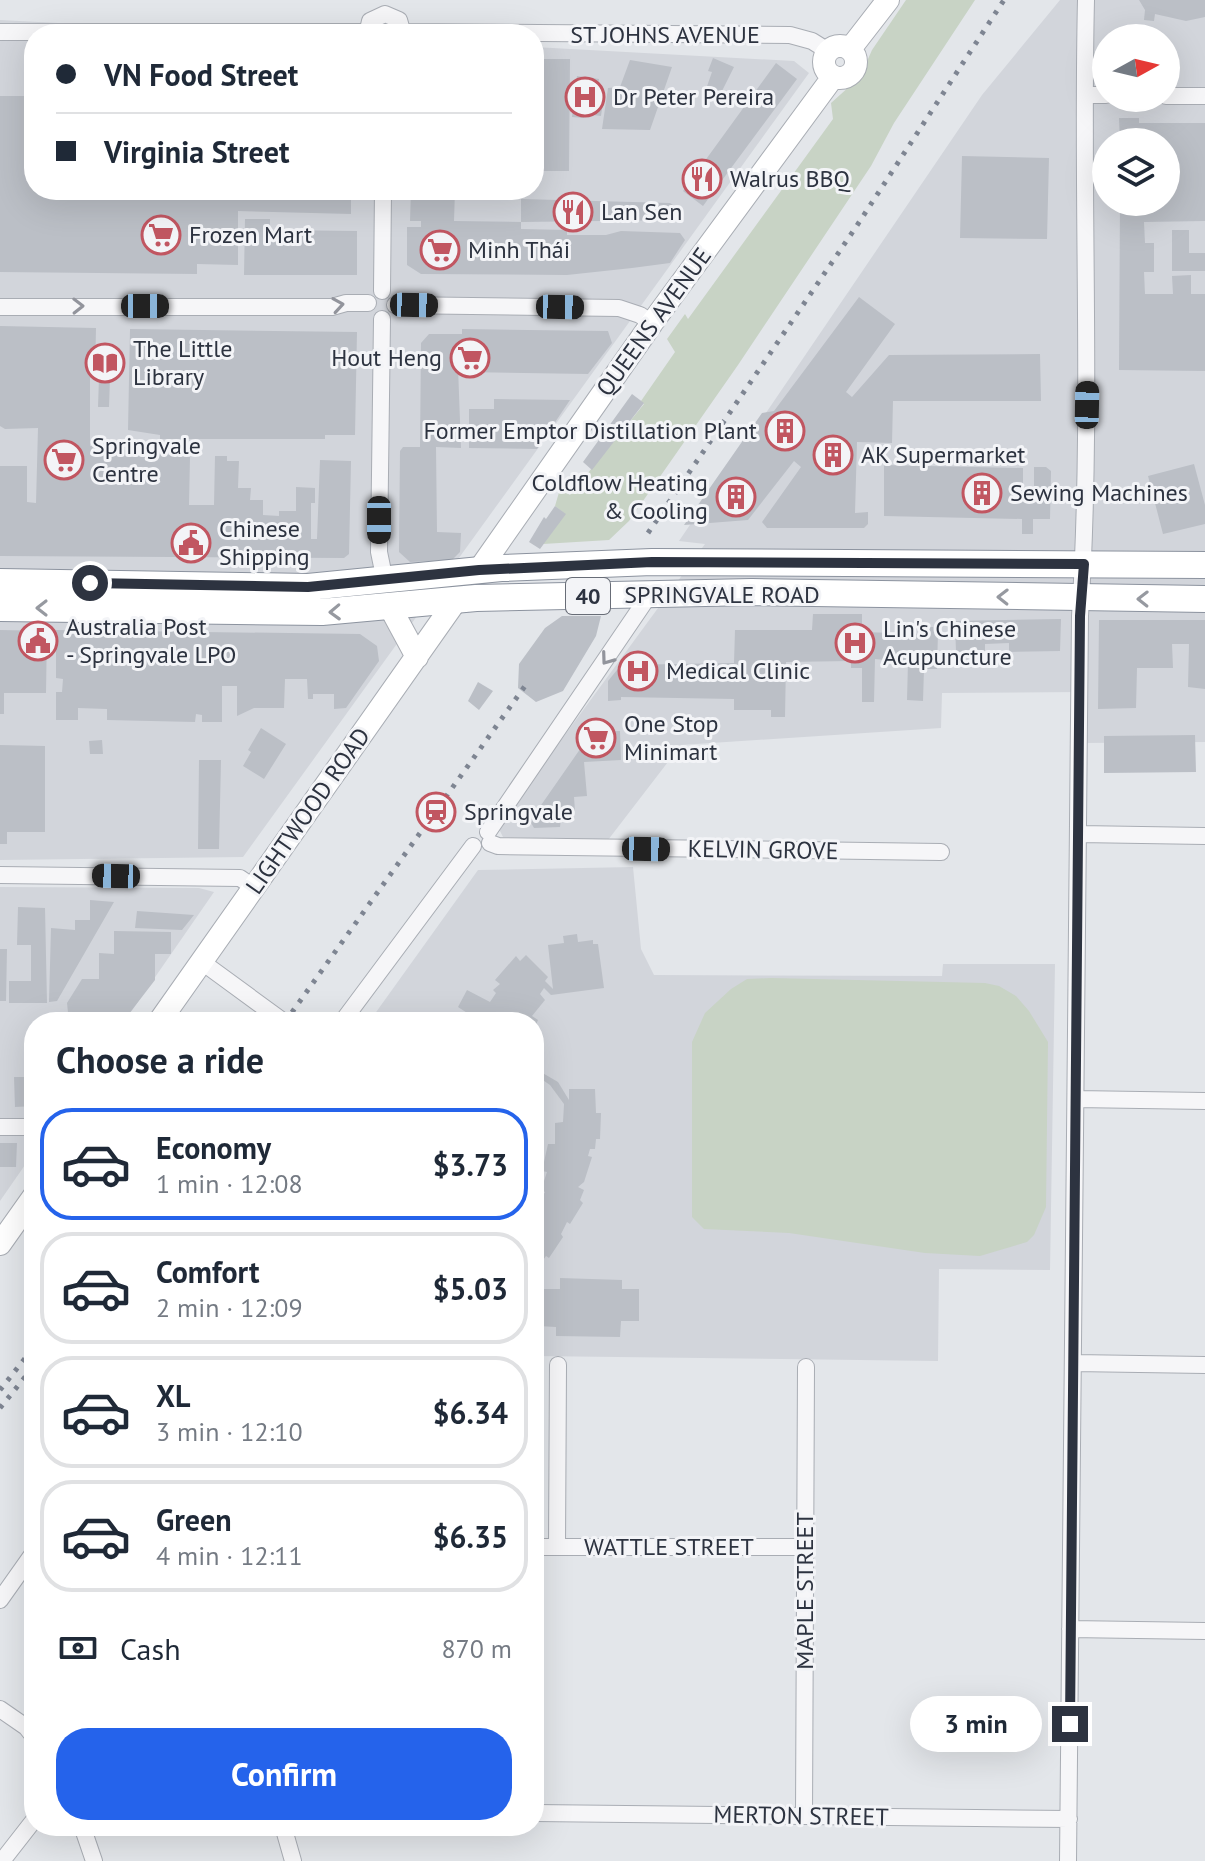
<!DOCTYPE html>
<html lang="en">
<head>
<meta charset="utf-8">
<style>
	body { margin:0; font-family:"PT Sans",sans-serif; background:#f2f2f3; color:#1f2937; height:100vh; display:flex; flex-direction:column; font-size:30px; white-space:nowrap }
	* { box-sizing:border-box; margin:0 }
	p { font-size:26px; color:#747a83 }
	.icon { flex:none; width:44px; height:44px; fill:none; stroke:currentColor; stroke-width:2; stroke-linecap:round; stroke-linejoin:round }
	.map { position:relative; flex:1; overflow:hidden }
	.details { position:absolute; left:24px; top:1012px; width:520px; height:824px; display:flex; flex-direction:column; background:#fff; border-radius:32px; box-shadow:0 8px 32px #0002 }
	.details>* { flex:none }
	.banner { position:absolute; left:24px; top:24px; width:520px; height:176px; border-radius:32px; box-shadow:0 8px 32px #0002; display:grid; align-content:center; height:176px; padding:0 32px; background:#fff }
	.needle { width:52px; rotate:82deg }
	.fabs { position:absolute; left:1092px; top:24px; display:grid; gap:16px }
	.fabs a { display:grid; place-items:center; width:88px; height:88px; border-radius:50%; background:#fff; box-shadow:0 8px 32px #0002; font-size:40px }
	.end { position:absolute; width:36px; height:36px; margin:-18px; border:10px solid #2d3340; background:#fff; box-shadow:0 0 0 4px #fff }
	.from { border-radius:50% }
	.bubble { position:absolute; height:56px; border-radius:28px; background:#fff; box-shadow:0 8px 32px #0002; font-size:26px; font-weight:700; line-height:56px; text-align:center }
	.car { position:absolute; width:24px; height:48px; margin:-24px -12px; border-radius:10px; box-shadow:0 0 6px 2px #0007; background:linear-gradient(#222 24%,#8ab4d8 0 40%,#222 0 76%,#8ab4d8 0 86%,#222 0) }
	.banner b { display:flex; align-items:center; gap:28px; height:76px; font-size:30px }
	.banner b+b { border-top:2px solid #e0e1e3 }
	.banner i { width:20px; height:20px; background:#1f2937 }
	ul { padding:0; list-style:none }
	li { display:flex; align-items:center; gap:24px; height:112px; margin:0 16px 12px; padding:0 16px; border:4px solid #e0e1e3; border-radius:32px }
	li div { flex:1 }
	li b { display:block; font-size:30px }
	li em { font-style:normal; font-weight:700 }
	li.on { border-color:#2563eb }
	li>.icon { width:72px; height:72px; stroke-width:1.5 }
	h2 { padding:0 32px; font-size:36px; line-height:96px }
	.pay { display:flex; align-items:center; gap:20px; height:88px; padding:0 32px; font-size:30px }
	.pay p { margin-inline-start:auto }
	.cta { display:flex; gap:16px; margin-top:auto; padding:16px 32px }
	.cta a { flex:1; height:92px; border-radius:32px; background:#2563eb; color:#fff; font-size:32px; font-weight:700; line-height:92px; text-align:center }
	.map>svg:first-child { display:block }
</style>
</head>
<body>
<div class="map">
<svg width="1205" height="1861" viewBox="0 0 1205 1861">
	<rect width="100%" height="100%" fill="#e3e6ea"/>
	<path fill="#d2d5db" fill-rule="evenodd" d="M1060,0H1205V742L1084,743L1082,692L942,693L941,728L681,745L608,840L503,837L498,827L515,803L705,544L679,541L982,95ZM1106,38H1166V98H1106ZM1106,142H1166V202H1106Z
		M0,20L271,34H34V190H534V47L794,61L809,73L243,857L0,860Z
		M633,867L641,949L654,975L942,976L943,964H1055L1050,1270L939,1269L938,1361L534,1356V1022H369L478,870Z
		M0,887L199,888L214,892L124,1022H34V1152L0,1201Z"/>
	<path fill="#c8d3c5" d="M906,0H975L894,123L871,166L738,365L629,521L609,540L543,544L565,514L555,506L560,489L570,495L644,404L641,401L675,352L667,339L685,314L688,319L833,119L831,103L860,77L872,50Z
		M771,978L985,983L999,986L1016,996L1029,1011L1048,1042L1046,1207L1034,1235L1027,1242L980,1256L925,1253L789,1233L704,1229L692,1217V1042L705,1013L731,989L747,979Z"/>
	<path fill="#bbbfc6" d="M1139,0H1205V17L1186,21L1155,14L1154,21L1144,20L1145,10Z
		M713,58L734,67L719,97L705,92L712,72L708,71Z
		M534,59H570L569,171H534Z
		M630,60L672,67L650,130L602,129L608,88L620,87Z
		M776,63L797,79L703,206L683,191Z
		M577,76L599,79L597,94L604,95L601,116L585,114L584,118L572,117Z
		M0,96H34V190H351V214L238,211V265L197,264V274L0,272Z
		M1119,118H1139V123H1205V221L1144,222L1145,243H1154V272H1144L1145,294H1173L1172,276L1191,275V294H1205V371L1119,370L1120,202H1166V142H1120Z
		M962,156L1049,158L1047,239L960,238Z
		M411,190H455L454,221L521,222V229L567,230V235H606L621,231L680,233L685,240L670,263L632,268L567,275L421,274L407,265V227H421V221H410Z
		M521,199L670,203L676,207L681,220L521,222Z
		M245,219H270V230L357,231V275H244Z
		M1172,230H1189V253H1205V271H1172Z
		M859,297L895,324L846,392L852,397L889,355L1040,354L1041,401H893L892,443L857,442L855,513L868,512V524L864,528H767L762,522L801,467L794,461L748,520L684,525L762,413L774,411Z
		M0,326L96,328L95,375L90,376V446L190,457L189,505H214L215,456H227V461H239L238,488H251L250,500H263V515L279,516V511H296V487L315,488V503H311V539H317L320,460L351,461L349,554L344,558L0,556V466H27V502L36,503L38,428L5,429L0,426Z
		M130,329L357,332L355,435H325V439H160V435L128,430Z
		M462,329L608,331L612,343L588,374L464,372L465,367H458L461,448L436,447L437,532L461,533L460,552L452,560L410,562L399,552L400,451L403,447H420L421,343L429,334H462Z
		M99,378H110L109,407H98Z
		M632,394L644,403L592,470L583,462Z
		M494,399L570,400L537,449L469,448V409H494Z
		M1194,464L1205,505V524L1163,534L1148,476Z
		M884,465L1023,468V489H1034V467H1046L1051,471L1050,519H1033V534H1022V519L884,516Z
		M555,506L566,514L540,549L529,542L544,517L546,519Z
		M813,614H862V632L926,634V627H933L938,632L937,669H924L923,701L907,700L908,662L875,659L874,702H862V668H851V661L786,662L785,717H771V710H734V699L621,697V700L608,701V681L621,665L734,663L735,630H812Z
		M562,616H601L596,636L563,691L536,702L518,688L519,664L545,628Z
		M1061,619L1060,651L1009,652V643L985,644V651L956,652L955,621Z
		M1099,620H1205V689L1188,687L1189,644H1172L1173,668H1137L1136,708L1098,709Z
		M0,630L47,631L46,693H4V714H0Z
		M56,630L360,634L377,646L379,661L346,708L334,709V694H313V699H308L307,679H285L284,708H254L237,716V686H222V722H202V715L196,714L195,722L107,720V709L78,708V720H56V692H62L63,679L56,678Z
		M478,682L493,691L479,710L468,701Z
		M261,728L286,744L264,779L243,766L251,752L248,750Z
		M620,731L621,760L584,762L587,796L574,797L575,811H562L560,827L534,828L530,821L592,732Z
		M1195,735L1196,772L1104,773V736Z
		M102,740L103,754H90L89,741Z
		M0,745L45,746V832H7V844H0Z
		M199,760H221L219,849H198Z
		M90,900L114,902L57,1001L49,1002L51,928L75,930V920H90Z
		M18,907L45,908L47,1003H9V981H31V945H17Z
		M137,911L194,915L182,930L135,928Z
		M114,931L171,932V954H155V980L125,1019L69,1022L67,1003L82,979H99V953L114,954Z
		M577,934L578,942L593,940V944H598L604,988L551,995L544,988L540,994L545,1000L532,1016L538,1020L534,1029V1022H481L458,1007L467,990L490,1002L496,993L493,990L500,984L495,980L516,956L520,961L526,955L548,977L545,981L553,989L548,945L564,943L563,936Z
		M0,949H7L6,1001H0Z
		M34,1050V1106L15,1107L14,1077H25V1062Z
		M534,1068L558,1082L569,1100V1089H595L596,1113H601L600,1139H596L595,1149H590L588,1156L592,1157L584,1182L578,1187L584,1190L580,1200L583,1203L570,1224L567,1222L561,1234L563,1237L549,1258L546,1256L541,1263L534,1259V1211L545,1192L541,1190L547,1172L542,1171L548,1144H555V1123L563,1122L564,1104L550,1085L534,1074Z
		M0,1143H17L16,1167H0Z
		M560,1278L622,1280V1289H639V1321H621L620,1337L556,1336V1327L538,1326L539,1322L534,1321V1280L539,1298V1289H560Z"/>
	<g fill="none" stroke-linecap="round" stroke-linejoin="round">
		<defs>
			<path id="minor" d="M0,32H367
				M403,32L790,35L812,41L828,51
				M367,34L370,21L385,14L399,20L403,34
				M1085,95H1106
				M1166,96H1205
				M382,291L383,190
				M395,305L619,308L640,315L652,323
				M0,307H332L346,303H368
				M382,319L379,552L385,581
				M488,832L650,594
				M1079,834L1205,836
				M490,843L498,846L941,852
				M0,875L240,878L253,887
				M202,962L284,1022
				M342,1022L473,846
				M1076,1099L1205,1101
				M0,1127H34
				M1074,1363L1205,1365
				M534,1547H805
				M557,1547L558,1365
				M0,1600L34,1552
				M1070,1629L1205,1631
				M0,1709L26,1727L34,1737
				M534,1813L1069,1819
				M804,1816L806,1367
				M82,1826L94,1861
				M283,1826L293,1861
				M2,1861L34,1820
				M1068,1861L1080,616C1093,410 1081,206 1086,0"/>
			<path id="secondary" d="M824 62a16 16 0 1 1 32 0a16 16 0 1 1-32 0Z
				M850,49L888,0
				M479,570L652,323L833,77
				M390,607L417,657
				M159,1022L457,599
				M0,1244L34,1196"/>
			<path id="trunk" d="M0,582L308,587L501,568L652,562L1205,565
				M0,608L322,612L476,598L752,592L1205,599"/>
		</defs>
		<use href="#minor" stroke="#a9adb4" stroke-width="18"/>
		<use href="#secondary" stroke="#a9adb4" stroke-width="24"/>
		<use href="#trunk" stroke="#8c939f" stroke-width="28"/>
		<use href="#minor" stroke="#f6f6f8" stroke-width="16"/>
		<use href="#secondary" stroke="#fff" stroke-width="22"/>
		<use href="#trunk" stroke="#fff" stroke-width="26"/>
		<path stroke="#7e8592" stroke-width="5" stroke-dasharray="4 8" stroke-linecap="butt" d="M648,533L856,227L1004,0
			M285,1022L525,686
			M0,1390L34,1347
			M0,1408L34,1366"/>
	</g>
	<defs><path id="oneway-chevron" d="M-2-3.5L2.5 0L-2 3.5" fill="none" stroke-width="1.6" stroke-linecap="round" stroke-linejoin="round" transform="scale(2)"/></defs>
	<g stroke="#92949c">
		<use href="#oneway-chevron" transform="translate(338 305) rotate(-9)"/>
		<use href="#oneway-chevron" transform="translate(78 306) rotate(-1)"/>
		<use href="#oneway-chevron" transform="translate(607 659) rotate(126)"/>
	</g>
	<g stroke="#9699a0">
		<use href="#oneway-chevron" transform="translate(1003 597) rotate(-179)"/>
		<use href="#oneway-chevron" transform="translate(1143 599) rotate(-179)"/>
		<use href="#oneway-chevron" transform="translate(42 608) rotate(-180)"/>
		<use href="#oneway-chevron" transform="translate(335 612) rotate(178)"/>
	</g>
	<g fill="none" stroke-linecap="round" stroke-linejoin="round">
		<path stroke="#2d3340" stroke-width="10" d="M90,583L308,587L479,570L652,562L1084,564L1080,616L1070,1724"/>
	</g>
	<defs>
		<symbol id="hospital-ring" viewBox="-11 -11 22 22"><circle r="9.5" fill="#f3f4f7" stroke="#c15661" stroke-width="1.5"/><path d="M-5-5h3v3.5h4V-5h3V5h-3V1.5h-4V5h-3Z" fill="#c15661"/></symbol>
		<symbol id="restaurant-ring" viewBox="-11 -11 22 22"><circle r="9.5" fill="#f3f4f7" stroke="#c15661" stroke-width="1.5"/><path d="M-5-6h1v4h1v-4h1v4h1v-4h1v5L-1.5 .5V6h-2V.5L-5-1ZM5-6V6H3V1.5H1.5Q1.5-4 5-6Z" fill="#c15661"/></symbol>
		<symbol id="supermarket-ring" viewBox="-11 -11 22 22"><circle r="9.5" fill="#f3f4f7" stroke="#c15661" stroke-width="1.5"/><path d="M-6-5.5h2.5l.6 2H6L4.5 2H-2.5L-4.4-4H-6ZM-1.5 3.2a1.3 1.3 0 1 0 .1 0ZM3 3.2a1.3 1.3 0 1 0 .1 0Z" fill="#c15661"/></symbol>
		<symbol id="library-ring" viewBox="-11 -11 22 22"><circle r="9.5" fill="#f3f4f7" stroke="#c15661" stroke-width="1.5"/><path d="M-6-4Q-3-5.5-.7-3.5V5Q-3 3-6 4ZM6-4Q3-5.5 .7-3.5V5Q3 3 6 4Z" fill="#c15661"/></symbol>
		<symbol id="building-ring" viewBox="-11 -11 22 22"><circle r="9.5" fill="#f3f4f7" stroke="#c15661" stroke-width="1.5"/><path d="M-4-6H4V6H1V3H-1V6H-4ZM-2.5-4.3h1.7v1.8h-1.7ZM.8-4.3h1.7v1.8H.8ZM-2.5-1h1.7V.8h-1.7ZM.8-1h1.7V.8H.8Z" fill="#c15661"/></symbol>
		<symbol id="civic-ring" viewBox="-11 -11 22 22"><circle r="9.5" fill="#f3f4f7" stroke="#c15661" stroke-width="1.5"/><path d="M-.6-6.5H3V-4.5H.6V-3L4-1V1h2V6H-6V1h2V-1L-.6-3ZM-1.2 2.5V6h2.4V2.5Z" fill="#c15661"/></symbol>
		<symbol id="station-ring" viewBox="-11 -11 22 22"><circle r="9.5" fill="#f3f4f7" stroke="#c15661" stroke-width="1.5"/><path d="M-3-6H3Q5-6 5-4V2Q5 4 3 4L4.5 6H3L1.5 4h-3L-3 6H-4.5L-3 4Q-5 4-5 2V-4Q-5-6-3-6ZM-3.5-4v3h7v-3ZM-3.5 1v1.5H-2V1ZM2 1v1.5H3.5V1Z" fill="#c15661"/></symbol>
	</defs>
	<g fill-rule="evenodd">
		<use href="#hospital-ring" x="563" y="75" width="44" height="44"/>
		<use href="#restaurant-ring" x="680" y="157" width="44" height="44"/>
		<use href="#restaurant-ring" x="551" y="190" width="44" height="44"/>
		<use href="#supermarket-ring" x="139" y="213" width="44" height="44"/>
		<use href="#supermarket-ring" x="418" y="228" width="44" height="44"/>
		<use href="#supermarket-ring" x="448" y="336" width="44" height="44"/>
		<use href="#library-ring" x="83" y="341" width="44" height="44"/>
		<use href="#building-ring" x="763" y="409" width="44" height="44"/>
		<use href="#building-ring" x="811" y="433" width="44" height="44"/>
		<use href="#supermarket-ring" x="42" y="438" width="44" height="44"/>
		<use href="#building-ring" x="960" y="471" width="44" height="44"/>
		<use href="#building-ring" x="714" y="475" width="44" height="44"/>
		<use href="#civic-ring" x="169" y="521" width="44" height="44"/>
		<use href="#civic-ring" x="16" y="619" width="44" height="44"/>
		<use href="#hospital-ring" x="833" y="621" width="44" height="44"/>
		<use href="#hospital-ring" x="616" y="649" width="44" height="44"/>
		<use href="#supermarket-ring" x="574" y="716" width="44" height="44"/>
		<use href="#station-ring" x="414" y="790" width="44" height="44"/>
	</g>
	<g text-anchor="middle" stroke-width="6" stroke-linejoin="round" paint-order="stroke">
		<rect fill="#f3f4f7" stroke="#686d77" stroke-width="2" x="566" y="578" width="44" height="36" rx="6"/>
		<g font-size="22" font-weight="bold" fill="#2d3340">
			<text x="588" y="604">40</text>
		</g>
		<g font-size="24" fill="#2d3340" stroke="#f3f4f7">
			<text x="665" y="43">ST JOHNS AVENUE</text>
			<text transform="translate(654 322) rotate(-54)" y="8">QUEENS AVENUE</text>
			<text x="722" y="603">SPRINGVALE ROAD</text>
			<text transform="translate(308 811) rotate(-55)" y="8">LIGHTWOOD ROAD</text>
			<text transform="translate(763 850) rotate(1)" y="8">KELVIN GROVE</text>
			<text x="669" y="1555">WATTLE STREET</text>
			<text transform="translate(805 1591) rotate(-90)" y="8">MAPLE STREET</text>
			<text transform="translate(801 1816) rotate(1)" y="8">MERTON STREET</text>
		</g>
		<g font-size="24" fill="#2d3340" stroke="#f3f4f7" text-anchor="start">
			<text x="613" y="105">Dr Peter Pereira</text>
			<text x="730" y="187">Walrus BBQ</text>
			<text x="601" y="220">Lan Sen</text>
			<text x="189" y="243">Frozen Mart</text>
			<text x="468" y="258">Minh Thái</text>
			<text x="133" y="357">The Little<tspan x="133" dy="28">Library</tspan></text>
			<text x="442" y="366" text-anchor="end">Hout Heng</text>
			<text x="757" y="439" text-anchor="end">Former Emptor Distillation Plant</text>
			<text x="92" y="454">Springvale<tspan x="92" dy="28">Centre</tspan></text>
			<text x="861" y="463">AK Supermarket</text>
			<text x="708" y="491" text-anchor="end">Coldflow Heating<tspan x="708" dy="28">&amp; Cooling</tspan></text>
			<text x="1010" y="501">Sewing Machines</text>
			<text x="219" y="537">Chinese<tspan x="219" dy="28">Shipping</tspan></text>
			<text x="66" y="635">Australia Post<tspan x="66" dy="28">- Springvale LPO</tspan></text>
			<text x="883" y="637">Lin's Chinese<tspan x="883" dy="28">Acupuncture</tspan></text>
			<text x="666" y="679">Medical Clinic</text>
			<text x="624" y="732">One Stop<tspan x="624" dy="28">Minimart</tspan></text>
			<text x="464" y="820">Springvale</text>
		</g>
	</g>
</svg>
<div class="fabs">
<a><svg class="needle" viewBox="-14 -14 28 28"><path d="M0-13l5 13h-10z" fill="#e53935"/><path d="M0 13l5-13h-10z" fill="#747a83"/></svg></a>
<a><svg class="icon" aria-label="layers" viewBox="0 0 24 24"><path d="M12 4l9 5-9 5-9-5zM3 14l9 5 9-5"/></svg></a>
</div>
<i class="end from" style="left:90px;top:583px"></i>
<i class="end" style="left:1070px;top:1724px"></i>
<div class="bubble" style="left:910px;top:1696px;width:132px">3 min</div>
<i class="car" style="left:414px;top:305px;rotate:91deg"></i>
<i class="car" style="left:145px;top:306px;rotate:90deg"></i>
<i class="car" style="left:560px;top:307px;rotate:91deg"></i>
<i class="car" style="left:1087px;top:405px;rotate:1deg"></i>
<i class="car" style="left:379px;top:520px;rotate:180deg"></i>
<i class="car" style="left:646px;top:849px;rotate:91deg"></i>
<i class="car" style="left:116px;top:876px;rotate:271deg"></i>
<div class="banner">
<b><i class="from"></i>VN Food Street</b>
<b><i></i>Virginia Street</b>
</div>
<section class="details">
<h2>Choose a ride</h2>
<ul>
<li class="on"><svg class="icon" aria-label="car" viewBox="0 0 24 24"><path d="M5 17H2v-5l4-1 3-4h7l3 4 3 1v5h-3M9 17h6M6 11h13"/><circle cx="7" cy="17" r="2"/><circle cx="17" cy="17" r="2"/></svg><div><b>Economy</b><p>1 min · 12:08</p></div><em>$3.73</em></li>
<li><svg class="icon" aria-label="car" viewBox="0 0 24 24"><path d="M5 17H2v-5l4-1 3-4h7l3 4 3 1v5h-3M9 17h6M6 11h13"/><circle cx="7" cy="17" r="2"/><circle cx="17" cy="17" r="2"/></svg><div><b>Comfort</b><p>2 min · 12:09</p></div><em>$5.03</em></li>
<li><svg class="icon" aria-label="car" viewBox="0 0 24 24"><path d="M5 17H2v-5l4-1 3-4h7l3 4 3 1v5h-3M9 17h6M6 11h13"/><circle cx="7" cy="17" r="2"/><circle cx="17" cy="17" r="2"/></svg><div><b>XL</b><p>3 min · 12:10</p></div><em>$6.34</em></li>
<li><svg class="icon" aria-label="car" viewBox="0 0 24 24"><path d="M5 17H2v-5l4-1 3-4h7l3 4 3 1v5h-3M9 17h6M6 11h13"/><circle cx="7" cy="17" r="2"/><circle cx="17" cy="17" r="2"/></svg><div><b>Green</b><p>4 min · 12:11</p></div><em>$6.35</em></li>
</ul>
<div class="pay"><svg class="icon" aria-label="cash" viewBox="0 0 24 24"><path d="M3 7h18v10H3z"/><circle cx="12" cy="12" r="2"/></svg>Cash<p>870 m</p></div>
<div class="cta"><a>Confirm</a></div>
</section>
</div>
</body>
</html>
